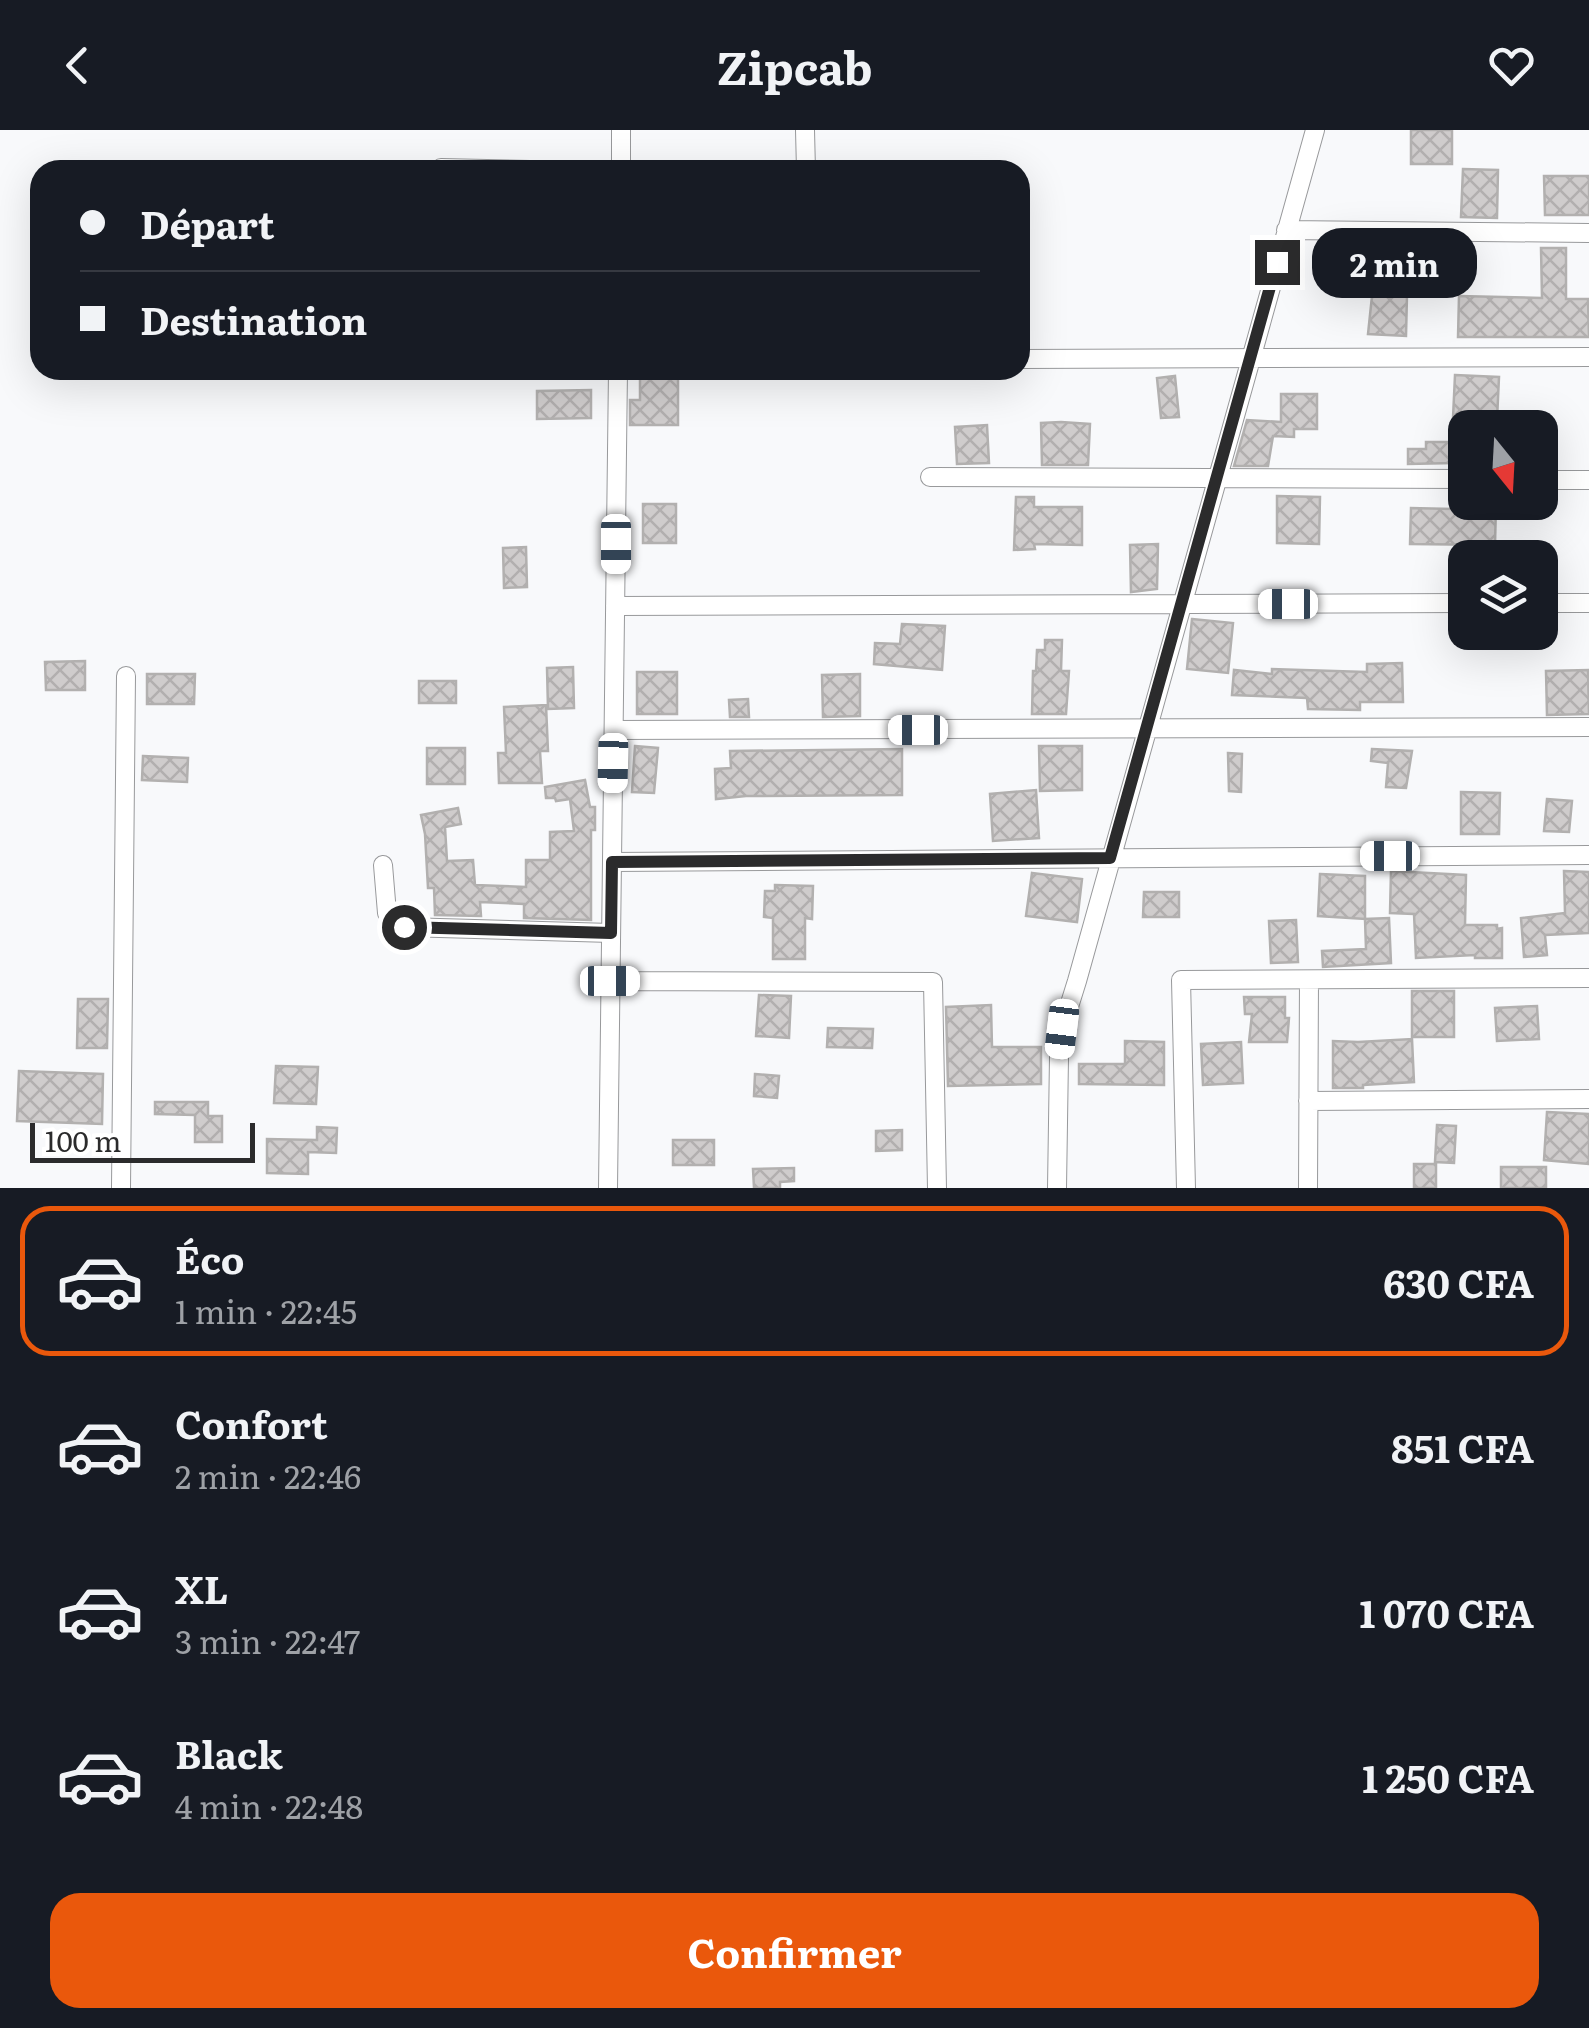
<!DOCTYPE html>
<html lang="fr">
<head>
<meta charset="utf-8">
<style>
	body { margin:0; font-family:Literata,serif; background:#20242c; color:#f1f3f6; height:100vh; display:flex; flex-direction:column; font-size:38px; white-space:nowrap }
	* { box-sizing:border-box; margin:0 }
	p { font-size:32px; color:#9ea1a6 }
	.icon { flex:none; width:55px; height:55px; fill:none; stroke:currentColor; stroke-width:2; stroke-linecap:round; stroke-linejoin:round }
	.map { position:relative; height:1058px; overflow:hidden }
	.panel { display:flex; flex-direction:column; background:#171b24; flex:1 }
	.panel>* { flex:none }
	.top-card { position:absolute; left:30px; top:30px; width:1000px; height:220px; border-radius:30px; box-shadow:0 10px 40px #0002; display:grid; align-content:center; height:220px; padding:0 50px; background:#171b24 }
	.needle { width:65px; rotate:162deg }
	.fabs { position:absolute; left:1448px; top:280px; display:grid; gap:20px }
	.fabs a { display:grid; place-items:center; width:110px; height:110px; border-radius:20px; background:#171b24; box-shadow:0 10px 40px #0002; font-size:50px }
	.scale { position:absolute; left:30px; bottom:25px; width:225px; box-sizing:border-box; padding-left:10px; border:5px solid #2b2b2c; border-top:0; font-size:28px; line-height:35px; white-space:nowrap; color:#2b2b2c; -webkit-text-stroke:8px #fff; paint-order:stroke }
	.end { position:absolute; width:45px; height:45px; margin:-22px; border:12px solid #2b2b2c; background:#fff; box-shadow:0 0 0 5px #fff }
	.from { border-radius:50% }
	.bubble { position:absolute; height:70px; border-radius:30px; background:#171b24; box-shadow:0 10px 40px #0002; font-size:32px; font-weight:700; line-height:70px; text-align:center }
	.car { position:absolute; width:30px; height:60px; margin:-30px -15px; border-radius:12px; box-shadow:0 0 8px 2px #0007; background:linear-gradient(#fff 24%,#345 0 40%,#fff 0 76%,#345 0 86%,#fff 0) }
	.top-card b { display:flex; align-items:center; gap:35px; height:95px; font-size:38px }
	.top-card b+b { border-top:2px solid #363941 }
	.top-card i { width:25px; height:25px; background:#f1f3f6 }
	ul { padding:18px 0 0; list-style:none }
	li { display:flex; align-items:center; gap:30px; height:150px; margin:0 20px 15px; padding:0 30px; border:5px solid transparent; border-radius:30px }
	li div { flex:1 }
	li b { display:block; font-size:38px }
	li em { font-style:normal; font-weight:700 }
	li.active { border-color:#ea580c }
	li>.icon { width:90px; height:90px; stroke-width:1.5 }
	.primary-button { display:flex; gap:20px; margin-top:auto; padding:20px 50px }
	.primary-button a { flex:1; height:115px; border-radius:30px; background:#ea580c; color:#fff; font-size:40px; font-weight:700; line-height:115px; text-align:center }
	header { display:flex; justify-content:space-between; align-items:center; height:130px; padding:0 50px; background:#171b24; font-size:45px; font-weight:700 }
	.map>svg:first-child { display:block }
</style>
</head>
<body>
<header><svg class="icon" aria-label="back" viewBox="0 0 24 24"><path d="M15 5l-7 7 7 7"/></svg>Zipcab<svg class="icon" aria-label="heart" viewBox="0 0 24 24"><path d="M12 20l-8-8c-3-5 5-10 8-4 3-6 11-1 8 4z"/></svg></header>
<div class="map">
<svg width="1589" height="1058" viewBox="0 0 1589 1058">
	<defs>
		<pattern id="building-cross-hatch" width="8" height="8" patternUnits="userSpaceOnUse" patternTransform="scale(2.5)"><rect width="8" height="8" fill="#cfcccc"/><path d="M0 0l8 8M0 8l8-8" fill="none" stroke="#b2afaf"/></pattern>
	</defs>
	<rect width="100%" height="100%" fill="#f8f9fb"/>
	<path fill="url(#building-cross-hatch)" stroke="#b2b0af" stroke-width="2.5" d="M1411,0H1452V34H1411Z
		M1463,39L1498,40L1497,88L1461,87Z
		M1544,46H1589V85H1545Z
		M1541,118H1566V169H1588L1589,207H1458L1459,166L1542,168Z
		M1407,165L1406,206L1368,204L1372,166Z
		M1455,245L1499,247L1497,290L1453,288Z
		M1175,246L1179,287L1161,288L1157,248Z
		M640,247H678V295H630V270H640Z
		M591,260V288L537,289V261Z
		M1281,264H1317V299H1294V307L1273,306L1268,336H1234L1247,290L1281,292Z
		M1061,292L1090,294L1088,335H1042L1041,293Z
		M987,295L989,333L957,334L955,297Z
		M1426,312H1454V333L1408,334V319H1426Z
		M1277,366L1320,367L1319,414L1277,413Z
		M1016,367H1034V377H1082V415L1034,414L1035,419L1014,420Z
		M1453,373L1496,374L1495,415L1410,414L1411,378L1453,379Z
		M643,374H676V413H643Z
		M1158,414L1157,459L1131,462L1130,415Z
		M526,417L527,457L504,458L503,418Z
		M1192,489L1233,493L1228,543L1187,539Z
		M902,494L945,496L942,540L874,534L875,513L900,514Z
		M1045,510H1062L1061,541H1069L1066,584H1032L1033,541H1036L1037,520H1045Z
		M85,531V560H46L45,532Z
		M1402,533L1403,572H1360V580L1308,579L1307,568L1232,565L1234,540L1272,544V539L1367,542V534Z
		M573,537L574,578L548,579L547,538Z
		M1588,540L1589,584L1547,585L1546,541Z
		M637,542H677V584H637Z
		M147,544H195L194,574H147Z
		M860,544V586L823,587L822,545Z
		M419,551H456V573H419Z
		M748,569L749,587H730L729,570Z
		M546,575L548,621H540L542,653H499L498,623H506L504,577Z
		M635,616L658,618L654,663L632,662Z
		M1039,616H1082V660L1040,661Z
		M427,618H465V654H427Z
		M902,619V665L746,666L716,669L715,639L731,638L730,621Z
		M1372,619L1412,621L1406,658L1386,657L1388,633L1371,631Z
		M1228,623L1242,624L1241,662L1229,661Z
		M143,626L188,628L187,652L142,650Z
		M585,650L590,677H595V700H591V790L524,788V774L480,772L481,786L435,785L434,758H428L425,704L421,685L458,678L461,694L445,697L447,731L473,730L475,755L526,757V730H550V702L574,701L570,669L556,671L555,668H546L545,657Z
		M1036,660L1039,708L993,711L990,664Z
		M1461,662L1500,663L1499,704H1461Z
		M1547,669L1572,671L1569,702L1544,701Z
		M1391,741L1466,745L1465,795H1497V799L1502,798V828H1475V825L1416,828L1414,784L1390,783Z
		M1564,741L1589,742V803L1545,805L1547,825L1524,827L1521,788L1565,783Z
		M1032,743L1082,749L1077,792L1026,786Z
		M1320,744L1365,746V789L1318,786Z
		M775,755L813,756L812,789L805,788V829H773V788L764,787L765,761H775Z
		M1144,762H1179V787H1143Z
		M1389,788L1391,833L1323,837L1322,821L1366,819L1365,789Z
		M1296,790L1298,832L1271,833L1269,791Z
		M1412,861H1454V907H1412Z
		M759,865L791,866L789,908L756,906Z
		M1244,867H1285V888H1289L1287,912H1249L1252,884H1245Z
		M78,869H108L107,918H77Z
		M991,875L992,917H1041V954L948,956L946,877Z
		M1537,876L1539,909L1497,911L1495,878Z
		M828,898L873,899L872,918L827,917Z
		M1412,909L1414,952L1363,955V958H1333V911L1358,912Z
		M1125,911L1164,912V955L1079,954V934H1125Z
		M1241,912L1243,953L1203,955L1201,914Z
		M276,936L318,937L316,974L274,973Z
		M19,941L103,944L102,994L17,991Z
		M755,944L779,946L777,968L754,966Z
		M155,972H208V986H222V1012H195V985L155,984Z
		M1547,982L1589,984V1034L1544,1030Z
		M1437,995L1456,996L1454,1033L1435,1032Z
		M317,997L337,998L336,1023L308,1022V1044L267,1043V1009L317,1010Z
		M902,1000V1020L876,1021V1001Z
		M673,1010H714V1035H673Z
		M1414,1034H1436V1058H1414Z
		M1501,1037H1546V1058H1501Z
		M794,1038V1051L780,1052V1058H754L753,1039Z"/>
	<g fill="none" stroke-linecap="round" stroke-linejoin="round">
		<defs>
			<path id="minor" d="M805,0L806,40
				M441,38L530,40
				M621,40V0
				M1286,100L1589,103
				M1020,229L1589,227
				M930,347L1465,349
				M1540,350H1589
				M1540,473H1589
				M615,476L1465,473
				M614,600L1589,597
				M612,732L1589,725
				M383,735L387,783L394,794L404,797L611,803
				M610,851L933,852L937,1058
				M1308,971L1589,969
				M121,1058L126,546
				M608,1058L618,240
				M1057,1058L1059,927L1062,899L1077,851L1315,0
				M1186,1058L1181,850L1589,848
				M1308,1058L1309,850"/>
		</defs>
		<use href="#minor" stroke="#98999b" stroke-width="20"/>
		<use href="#minor" stroke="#fff" stroke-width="18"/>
	</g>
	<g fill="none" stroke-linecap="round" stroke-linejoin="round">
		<path stroke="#2b2b2c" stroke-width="12" d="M404,797L611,803L612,732L1110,728L1277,132"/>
	</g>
</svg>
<div class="fabs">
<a><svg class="needle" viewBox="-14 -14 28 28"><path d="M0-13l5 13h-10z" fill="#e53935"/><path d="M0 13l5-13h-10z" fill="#9ea1a6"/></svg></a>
<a><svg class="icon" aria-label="layers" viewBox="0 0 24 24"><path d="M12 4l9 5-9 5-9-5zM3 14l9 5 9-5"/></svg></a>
</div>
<div class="scale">100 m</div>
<i class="end from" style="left:404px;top:797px"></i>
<i class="end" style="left:1277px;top:132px"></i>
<div class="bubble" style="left:1312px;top:98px;width:165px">2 min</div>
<i class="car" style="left:616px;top:414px;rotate:180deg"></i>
<i class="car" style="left:1288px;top:474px;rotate:270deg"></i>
<i class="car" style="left:918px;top:600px;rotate:270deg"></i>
<i class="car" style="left:613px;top:633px;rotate:181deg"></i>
<i class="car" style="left:1390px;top:726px;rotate:270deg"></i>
<i class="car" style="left:610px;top:851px;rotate:90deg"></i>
<i class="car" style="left:1062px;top:899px;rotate:187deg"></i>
<div class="top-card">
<b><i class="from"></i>Départ</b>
<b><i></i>Destination</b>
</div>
</div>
<section class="panel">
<ul>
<li class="active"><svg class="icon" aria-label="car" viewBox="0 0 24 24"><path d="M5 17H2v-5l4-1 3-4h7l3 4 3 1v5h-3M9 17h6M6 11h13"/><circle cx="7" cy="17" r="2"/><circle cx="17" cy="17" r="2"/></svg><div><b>Éco</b><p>1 min · 22:45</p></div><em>630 CFA</em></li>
<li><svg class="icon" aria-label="car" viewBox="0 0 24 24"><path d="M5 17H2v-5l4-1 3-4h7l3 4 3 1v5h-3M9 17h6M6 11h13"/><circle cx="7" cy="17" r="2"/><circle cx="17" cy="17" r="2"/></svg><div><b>Confort</b><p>2 min · 22:46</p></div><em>851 CFA</em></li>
<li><svg class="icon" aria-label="car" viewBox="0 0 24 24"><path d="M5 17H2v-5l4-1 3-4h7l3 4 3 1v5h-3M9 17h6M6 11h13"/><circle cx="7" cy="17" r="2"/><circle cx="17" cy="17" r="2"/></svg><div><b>XL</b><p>3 min · 22:47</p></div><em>1 070 CFA</em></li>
<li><svg class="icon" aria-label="car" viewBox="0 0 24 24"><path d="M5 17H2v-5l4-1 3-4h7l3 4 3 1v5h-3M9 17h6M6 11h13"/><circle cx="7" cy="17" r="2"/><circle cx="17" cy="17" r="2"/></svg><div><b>Black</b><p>4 min · 22:48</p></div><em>1 250 CFA</em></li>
</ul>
<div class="primary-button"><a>Confirmer</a></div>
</section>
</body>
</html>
